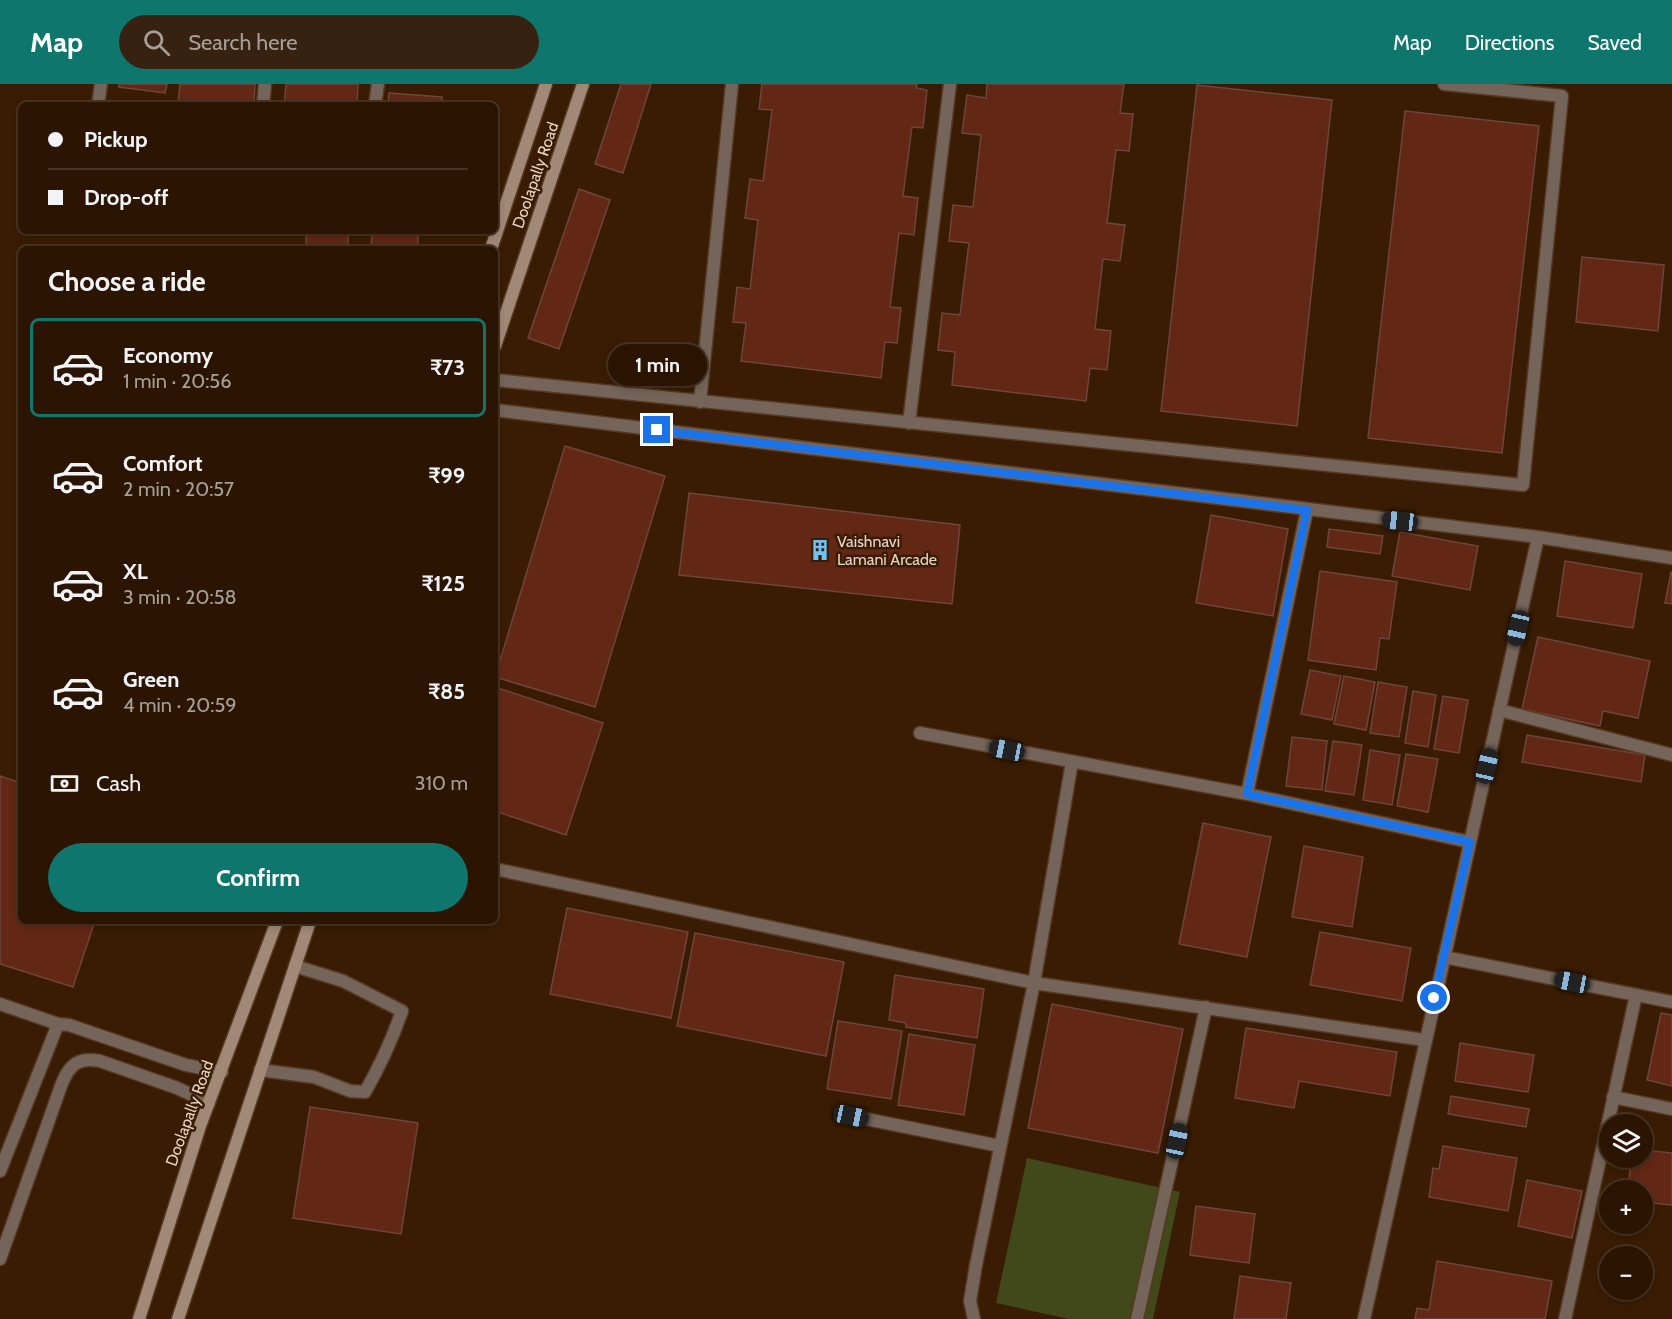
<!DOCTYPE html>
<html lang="en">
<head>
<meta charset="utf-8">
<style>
	body { margin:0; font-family:Cabin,sans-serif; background:#372211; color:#f1f3f6; height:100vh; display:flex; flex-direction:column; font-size:22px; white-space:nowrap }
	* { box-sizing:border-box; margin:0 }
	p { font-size:20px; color:#a69f99 }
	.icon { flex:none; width:33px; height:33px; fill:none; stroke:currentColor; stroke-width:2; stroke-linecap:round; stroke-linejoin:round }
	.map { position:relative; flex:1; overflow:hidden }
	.panel { position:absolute; left:18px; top:162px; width:480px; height:678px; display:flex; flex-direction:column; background:#2b1502; border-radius:9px; box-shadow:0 3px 9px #0003,0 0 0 2px #473424 }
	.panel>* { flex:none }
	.banner { position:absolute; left:18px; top:18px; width:480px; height:132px; border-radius:9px; box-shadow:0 3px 9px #0003,0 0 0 2px #473424; display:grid; align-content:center; height:132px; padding:0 30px; background:#2b1502 }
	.fabs { position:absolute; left:1599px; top:1030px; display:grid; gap:12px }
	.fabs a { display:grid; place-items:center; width:54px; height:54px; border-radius:50%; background:#2b1502; box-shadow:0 3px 9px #0003,0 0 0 2px #473424; font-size:30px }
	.end { position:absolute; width:27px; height:27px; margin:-14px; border:8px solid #1a73e8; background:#fff; box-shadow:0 0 0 3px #fff }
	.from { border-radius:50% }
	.bubble { position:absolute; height:42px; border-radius:21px; background:#2b1502; box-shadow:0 3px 9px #0003,0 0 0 2px #473424; font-size:20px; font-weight:700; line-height:42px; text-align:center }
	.car { position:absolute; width:18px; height:36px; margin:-18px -9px; border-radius:8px; box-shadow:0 0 4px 2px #0007; background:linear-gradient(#222 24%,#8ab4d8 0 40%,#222 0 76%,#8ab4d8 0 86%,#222 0) }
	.banner b { display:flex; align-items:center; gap:21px; height:57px; font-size:22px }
	.banner b+b { border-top:2px solid #473424 }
	.banner i { width:15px; height:15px; background:#f1f3f6 }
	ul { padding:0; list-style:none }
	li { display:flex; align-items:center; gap:18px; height:99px; margin:0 12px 9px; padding:0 18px; border:3px solid transparent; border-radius:9px }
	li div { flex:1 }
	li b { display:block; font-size:22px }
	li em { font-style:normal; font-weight:700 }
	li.current { border-color:#0f766e }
	li>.icon { width:54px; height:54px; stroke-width:1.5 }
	h2 { padding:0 30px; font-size:27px; line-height:72px }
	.pay { display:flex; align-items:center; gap:15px; height:66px; padding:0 30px; font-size:22px }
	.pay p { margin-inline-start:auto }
	.action { display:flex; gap:12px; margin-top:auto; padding:12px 30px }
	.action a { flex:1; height:69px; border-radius:36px; background:#0f766e; color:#fff; font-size:24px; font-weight:700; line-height:69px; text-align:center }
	header { display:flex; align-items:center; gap:36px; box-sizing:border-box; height:84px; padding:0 30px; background:#0f766e; color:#fff }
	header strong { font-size:28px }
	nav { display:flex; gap:33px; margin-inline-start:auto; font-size:21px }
	.search { width:420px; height:54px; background:#372211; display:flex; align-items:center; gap:15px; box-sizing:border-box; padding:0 21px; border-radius:33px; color:#a69f99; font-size:22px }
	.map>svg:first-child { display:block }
</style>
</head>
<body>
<header>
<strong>Map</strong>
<div class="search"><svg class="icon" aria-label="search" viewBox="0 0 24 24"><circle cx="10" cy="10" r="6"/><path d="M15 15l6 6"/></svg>Search here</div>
<nav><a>Map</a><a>Directions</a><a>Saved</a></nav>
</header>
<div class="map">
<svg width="1672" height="1235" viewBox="0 0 1672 1235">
	<rect width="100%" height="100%" fill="#391c03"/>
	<path fill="#414819" d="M1027,1074L1180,1108L1153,1235H1069L996,1219Z"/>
	<path fill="#632715" stroke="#6e453a" stroke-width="1.5" d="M119,0H167L165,9L119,3Z
		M180,0H255L254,19L253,21H178Z
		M286,0H358L357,21H284Z
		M621,0H651L623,89L595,80Z
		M762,0H917L916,4L927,6L923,44L912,43L903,112L918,114L914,151L899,149L890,223L901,224L897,259L885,258L881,294L741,277L746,239L733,238L737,203L750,205L758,136L745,134L750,95L763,97L772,26L759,25Z
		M987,0H1124L1120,29L1133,30L1129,67L1116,66L1107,139L1125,141L1120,177L1103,175L1095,245L1111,247L1107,286L1090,284L1086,317L952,301L955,268L938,266L942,229L960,231L969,159L949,157L953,121L973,123L981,51L962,49L967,11L986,14Z
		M1197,1L1332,16L1297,342L1161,327Z
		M389,9L442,13V21H388Z
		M1405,27L1539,42L1502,369L1368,354Z
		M579,105L610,116L559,265L528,254Z
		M306,147H348V165H306Z
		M372,147H418V165H371Z
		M1582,173L1664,181L1658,247L1576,238Z
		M565,362L665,392L595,623L495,593Z
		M689,409L960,441L952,520L679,491Z
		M1211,431L1288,445L1273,532L1196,519Z
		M1329,445L1383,452L1380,470L1327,463Z
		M1400,448L1478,462L1470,506L1392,492Z
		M1565,477L1642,490L1633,544L1557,532Z
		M1320,487L1397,498L1389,555L1380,554L1376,586L1308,576Z
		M1671,488H1672V520L1665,519Z
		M1538,553L1650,577L1638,634L1603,627L1600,642L1522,625Z
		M1310,586L1341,592L1332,636L1301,630Z
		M1344,592L1375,598L1366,646L1334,640Z
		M1378,598L1407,603L1399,653L1370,649Z
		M495,603L603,639L566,751L495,727Z
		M1413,607L1436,611L1428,663L1405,659Z
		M1443,612L1468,616L1459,669L1434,665Z
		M1527,651L1645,671L1641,698L1522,678Z
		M1292,653L1327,657L1322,706L1286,702Z
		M1333,657L1362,661L1354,711L1325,707Z
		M1370,666L1400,671L1392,721L1363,716Z
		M1406,670L1438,675L1428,728L1397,722Z
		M0,692L21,699V837H95L73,903L0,880Z
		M1203,739L1271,753L1247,873L1179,860Z
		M1304,762L1363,773L1352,843L1292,833Z
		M567,824L688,848L671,934L550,910Z
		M1320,848L1411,864L1402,917L1310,901Z
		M695,849L844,878L826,972L677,942Z
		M895,891L984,905L977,954L906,943V939L889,936Z
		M1052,920L1183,945L1158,1069L1028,1044Z
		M1661,929L1672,931V1002L1647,996Z
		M838,937L902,947L891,1015L827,1005Z
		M1246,944L1397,968L1390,1012L1299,997L1294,1024L1235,1014Z
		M909,950L975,961L964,1031L898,1021Z
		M1460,959L1534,971L1528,1008L1455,997Z
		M1451,1012L1529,1025L1526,1043L1448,1030Z
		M310,1023L418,1039L401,1150L293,1134Z
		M1443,1062L1517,1074L1508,1127L1429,1113L1433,1084L1439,1085Z
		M1642,1066L1672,1069V1121L1642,1118V1107H1628L1631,1074H1642Z
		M1527,1096L1582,1107L1572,1154L1518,1142Z
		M1196,1122L1255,1130L1249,1179L1190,1171Z
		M1437,1177L1552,1197L1545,1235H1415L1417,1224L1429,1226Z
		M1240,1192L1291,1199L1286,1235H1234Z"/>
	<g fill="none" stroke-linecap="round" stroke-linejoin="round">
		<defs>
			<path id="lane" d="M495,296L1523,401L1562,12L1444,0
				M700,318L732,0
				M909,339L950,0
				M0,920L58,940
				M260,986L314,993L350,1007L365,1008C380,982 392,956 402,927L343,897L295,882
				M0,1087L58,940L69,941L186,981L222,988
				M0,1175L62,999C70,980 79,973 100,977L177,1004L209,1019"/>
			<path id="street" d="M98,21L101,0
				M263,21L265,0
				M375,21L378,0
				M495,326L1538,453L1672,474
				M1499,626L1672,671
				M920,649L1247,710L1470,758
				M1247,710L1307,426
				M495,785L1034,899L1425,956
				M1444,873L1672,918
				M1613,1013L1672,1025
				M851,1032L1000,1062
				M974,1235L970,1217L976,1181L1034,899L1072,678
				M1137,1235L1206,923
				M1364,1235L1538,453
				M1565,1235L1636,911"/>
			<path id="secondary" d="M491,165L546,0
				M495,262L583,0
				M139,1235L200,1042L277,837
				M178,1235L310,837"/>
		</defs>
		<use href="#lane" stroke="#553922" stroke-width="15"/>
		<use href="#street" stroke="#553922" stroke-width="15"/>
		<use href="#secondary" stroke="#553922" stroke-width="15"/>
		<use href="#lane" stroke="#746459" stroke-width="12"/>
		<use href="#street" stroke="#746459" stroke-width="12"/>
		<use href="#secondary" stroke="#a18877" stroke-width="12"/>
	</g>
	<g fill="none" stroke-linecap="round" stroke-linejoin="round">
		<path stroke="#1a73e8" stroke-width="8" d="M657,346L1307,426L1247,710L1470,758L1434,914"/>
	</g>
	<defs>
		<symbol id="building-bare" viewBox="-9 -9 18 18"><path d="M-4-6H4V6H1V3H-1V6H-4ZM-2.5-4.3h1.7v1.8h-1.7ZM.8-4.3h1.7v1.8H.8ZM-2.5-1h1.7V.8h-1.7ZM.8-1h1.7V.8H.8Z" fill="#6fc2f4" stroke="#391c03" stroke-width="2.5" paint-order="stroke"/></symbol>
	</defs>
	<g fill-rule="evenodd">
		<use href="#building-bare" x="805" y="451" width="30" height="30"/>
	</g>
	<g text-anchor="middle" stroke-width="5" stroke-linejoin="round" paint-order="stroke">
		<g font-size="16" fill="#e7d3c5" stroke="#391c03">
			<text transform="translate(535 91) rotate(-71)" y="6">Doolapally Road</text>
			<text transform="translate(189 1029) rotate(-70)" y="6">Doolapally Road</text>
		</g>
		<g font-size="16" fill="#e7d3c5" stroke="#391c03" text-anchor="start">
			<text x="837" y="463">Vaishnavi<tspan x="837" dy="18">Lamani Arcade</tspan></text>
		</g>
	</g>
</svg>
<div class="fabs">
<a><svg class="icon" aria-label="layers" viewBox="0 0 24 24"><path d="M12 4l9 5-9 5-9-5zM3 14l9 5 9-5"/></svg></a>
<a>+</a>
<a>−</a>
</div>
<i class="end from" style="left:1434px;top:914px"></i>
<i class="end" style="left:657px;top:346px"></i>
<div class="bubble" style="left:608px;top:260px;width:99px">1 min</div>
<i class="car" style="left:1400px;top:437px;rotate:276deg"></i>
<i class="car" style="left:1518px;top:544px;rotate:193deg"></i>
<i class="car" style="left:1007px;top:666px;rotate:281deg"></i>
<i class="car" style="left:1487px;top:682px;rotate:13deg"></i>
<i class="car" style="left:1572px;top:898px;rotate:281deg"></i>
<i class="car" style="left:851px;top:1032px;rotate:102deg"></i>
<i class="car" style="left:1177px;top:1057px;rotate:12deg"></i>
<div class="banner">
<b><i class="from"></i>Pickup</b>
<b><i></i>Drop-off</b>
</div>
<section class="panel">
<h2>Choose a ride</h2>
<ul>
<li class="current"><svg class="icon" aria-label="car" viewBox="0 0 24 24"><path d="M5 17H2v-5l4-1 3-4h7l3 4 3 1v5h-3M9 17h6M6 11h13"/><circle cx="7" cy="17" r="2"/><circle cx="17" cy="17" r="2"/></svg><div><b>Economy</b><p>1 min · 20:56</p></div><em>₹73</em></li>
<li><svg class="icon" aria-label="car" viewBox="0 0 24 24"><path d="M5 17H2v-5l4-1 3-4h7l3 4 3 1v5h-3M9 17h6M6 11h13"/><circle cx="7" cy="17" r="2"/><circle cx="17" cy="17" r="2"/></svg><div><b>Comfort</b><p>2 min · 20:57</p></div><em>₹99</em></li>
<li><svg class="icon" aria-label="car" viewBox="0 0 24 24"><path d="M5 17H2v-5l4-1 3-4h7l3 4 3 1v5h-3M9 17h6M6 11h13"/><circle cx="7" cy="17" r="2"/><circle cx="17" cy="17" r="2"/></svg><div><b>XL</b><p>3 min · 20:58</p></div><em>₹125</em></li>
<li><svg class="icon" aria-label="car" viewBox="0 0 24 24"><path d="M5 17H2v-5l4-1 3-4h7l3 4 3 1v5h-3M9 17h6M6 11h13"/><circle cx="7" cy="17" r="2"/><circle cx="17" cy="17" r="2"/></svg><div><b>Green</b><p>4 min · 20:59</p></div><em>₹85</em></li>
</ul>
<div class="pay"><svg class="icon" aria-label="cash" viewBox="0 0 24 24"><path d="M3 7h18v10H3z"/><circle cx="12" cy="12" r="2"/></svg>Cash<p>310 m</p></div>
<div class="action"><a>Confirm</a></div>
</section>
</div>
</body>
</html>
